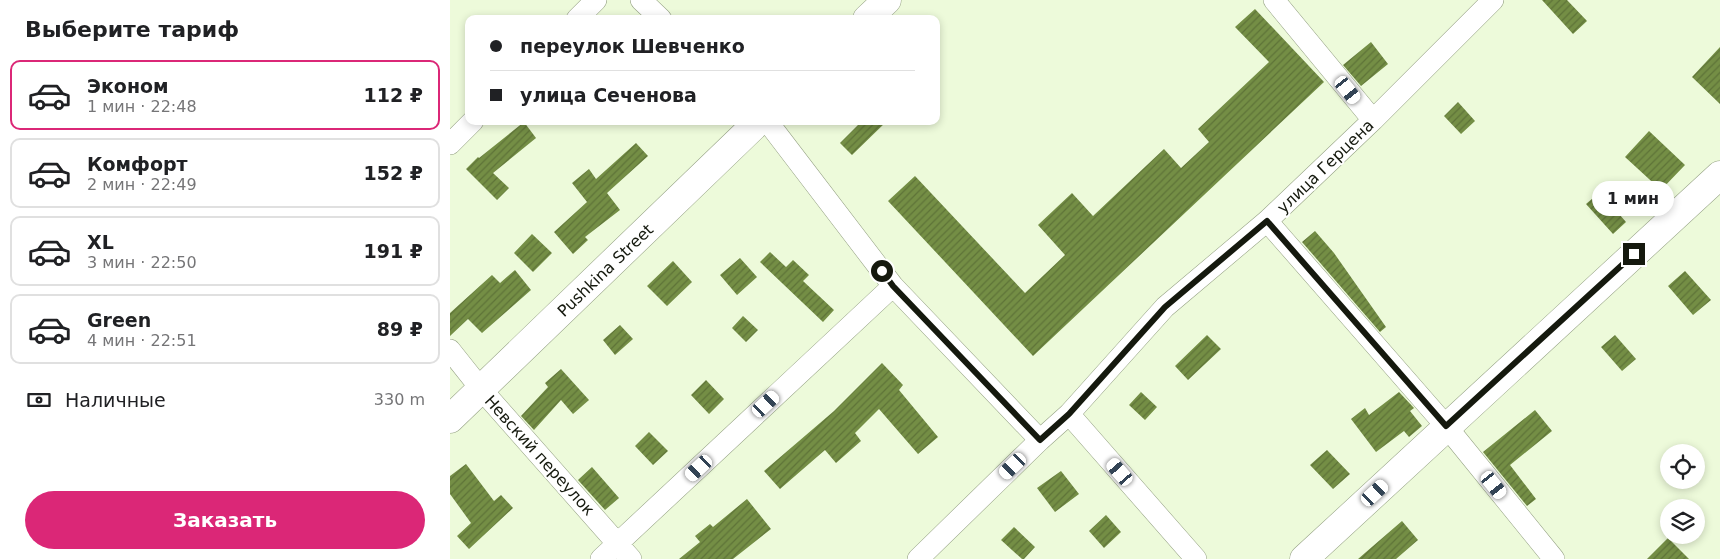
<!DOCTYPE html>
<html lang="ru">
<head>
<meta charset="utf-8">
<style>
	body { margin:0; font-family:"DejaVu Sans",sans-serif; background:#f2f2f2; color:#202124; height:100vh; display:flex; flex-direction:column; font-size:19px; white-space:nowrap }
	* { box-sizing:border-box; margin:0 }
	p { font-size:16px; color:#757577 }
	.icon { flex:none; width:28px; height:28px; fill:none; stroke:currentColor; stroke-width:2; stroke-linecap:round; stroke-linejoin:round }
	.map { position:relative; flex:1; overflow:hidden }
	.panel { display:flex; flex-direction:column; background:#fff; width:450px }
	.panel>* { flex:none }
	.hud { position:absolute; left:15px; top:15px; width:475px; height:110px; border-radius:10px; box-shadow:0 2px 8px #0003; display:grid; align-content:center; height:110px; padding:0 25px; background:#fff }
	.tools { position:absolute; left:1210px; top:444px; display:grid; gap:10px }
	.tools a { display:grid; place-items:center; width:45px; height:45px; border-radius:50%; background:#fff; box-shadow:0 2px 8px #0003; font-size:25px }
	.end { position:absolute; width:22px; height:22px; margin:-11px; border:6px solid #15190e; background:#fff; box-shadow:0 0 0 2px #fff }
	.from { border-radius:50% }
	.bubble { position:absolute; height:35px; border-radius:18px; background:#fff; box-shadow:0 2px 8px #0003; font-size:16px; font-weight:700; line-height:35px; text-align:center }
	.car { position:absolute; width:15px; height:30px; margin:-15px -8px; border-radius:6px; box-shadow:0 0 4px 1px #0007; background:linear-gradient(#fff 24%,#345 0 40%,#fff 0 76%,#345 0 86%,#fff 0) }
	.hud b { display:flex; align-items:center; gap:18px; height:48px; font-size:19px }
	.hud b+b { border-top:1px solid #e0e0e0 }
	.hud i { width:12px; height:12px; background:#202124 }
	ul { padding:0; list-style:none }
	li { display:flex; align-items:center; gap:15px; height:70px; margin:0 10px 8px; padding:0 15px; border:2px solid #e0e0e0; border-radius:10px }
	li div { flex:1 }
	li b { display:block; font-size:19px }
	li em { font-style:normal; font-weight:700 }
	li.on { border-color:#db2777 }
	li>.icon { width:45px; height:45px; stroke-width:1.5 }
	h2 { padding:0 25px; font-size:22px; line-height:60px }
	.pay { display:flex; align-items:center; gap:12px; height:55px; padding:0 25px; font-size:19px }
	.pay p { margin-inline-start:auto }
	.primary-button { display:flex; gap:10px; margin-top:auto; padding:10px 25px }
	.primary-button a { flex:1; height:58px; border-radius:30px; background:#db2777; color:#fff; font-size:20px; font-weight:700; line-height:58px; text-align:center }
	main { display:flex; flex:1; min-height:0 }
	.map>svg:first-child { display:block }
</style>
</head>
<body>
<main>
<section class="panel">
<h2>Выберите тариф</h2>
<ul>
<li class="on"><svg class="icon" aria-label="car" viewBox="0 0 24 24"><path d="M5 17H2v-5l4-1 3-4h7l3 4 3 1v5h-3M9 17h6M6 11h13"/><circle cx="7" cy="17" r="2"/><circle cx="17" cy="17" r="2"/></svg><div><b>Эконом</b><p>1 мин · 22:48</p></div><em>112 ₽</em></li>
<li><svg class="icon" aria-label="car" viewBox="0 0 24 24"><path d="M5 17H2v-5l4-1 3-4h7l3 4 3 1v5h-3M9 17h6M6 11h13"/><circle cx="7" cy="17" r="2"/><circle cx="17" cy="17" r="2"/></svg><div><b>Комфорт</b><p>2 мин · 22:49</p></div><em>152 ₽</em></li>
<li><svg class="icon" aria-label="car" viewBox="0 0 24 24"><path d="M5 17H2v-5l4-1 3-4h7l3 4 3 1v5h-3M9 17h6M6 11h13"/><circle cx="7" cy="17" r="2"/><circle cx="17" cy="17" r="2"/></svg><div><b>XL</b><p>3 мин · 22:50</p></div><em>191 ₽</em></li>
<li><svg class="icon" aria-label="car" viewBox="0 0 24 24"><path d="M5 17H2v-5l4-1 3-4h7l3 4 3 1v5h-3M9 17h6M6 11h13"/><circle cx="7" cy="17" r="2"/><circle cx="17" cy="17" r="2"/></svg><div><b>Green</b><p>4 мин · 22:51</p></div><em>89 ₽</em></li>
</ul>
<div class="pay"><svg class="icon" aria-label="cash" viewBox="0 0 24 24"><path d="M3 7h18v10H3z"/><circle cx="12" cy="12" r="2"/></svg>Наличные<p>330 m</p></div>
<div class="primary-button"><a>Заказать</a></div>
</section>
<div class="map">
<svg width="1270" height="559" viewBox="0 0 1270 559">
	<defs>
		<pattern id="building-hatch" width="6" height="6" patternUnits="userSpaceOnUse" patternTransform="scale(1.25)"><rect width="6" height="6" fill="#748e45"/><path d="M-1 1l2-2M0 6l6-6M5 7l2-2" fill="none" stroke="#5e7338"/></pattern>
	</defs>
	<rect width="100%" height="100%" fill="#edfada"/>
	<path fill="url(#building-hatch)" d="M1092,0H1117L1137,21L1123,34Z
		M805,9L874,82L583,356L438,201L465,176L575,293L615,255L588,225L622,193L643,216L714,149L731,168L759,142L748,129L819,62L785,27Z
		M921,42L938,64L911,86L893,65Z
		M1270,47V104L1242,77Z
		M1008,102L1025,121L1011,134L994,116Z
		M412,121H437L402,155L390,143Z
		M74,122L86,138L43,173L59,188L47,200L16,169L28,157L29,158Z
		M1199,131L1235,165L1211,190L1175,157Z
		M186,143L198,156L157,193L170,210L135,237L138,240L123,254L104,232L137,202L122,183L139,169L146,179Z
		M1150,192L1176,222L1163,234L1136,204Z
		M865,231L884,253L936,327L930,332L852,242Z
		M82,234L102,253L83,272L64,253Z
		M320,252L336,267L343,260L359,275L353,281L384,310L373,322L310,262Z
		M290,258L307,277L287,295L270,275Z
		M223,261L242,282L217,306L197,286Z
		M65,270L81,290L32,333L18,319L0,336V313L42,275L50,283Z
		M1235,271L1261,300L1243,315L1218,286Z
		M293,316L308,330L296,342L282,328Z
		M170,325L183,339L165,355L153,340Z
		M757,335L771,349L738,380L725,366Z
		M1165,335L1186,359L1172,371L1151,347Z
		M432,363L453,385L449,390L488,437L468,454L429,409L405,433L411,441L386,463L375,450L330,489L314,471L384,411Z
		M111,369L139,400L123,414L111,400L84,430L71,416L98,387L95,383Z
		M256,380L274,399L259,414L241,395Z
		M691,392L707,407L695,420L679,405Z
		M949,392L964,408L960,411L972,426L959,437L954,431L926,452L901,419L915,408L919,415Z
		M1085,410L1102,431L1060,465L1086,499L1077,506L1033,452Z
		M199,432L218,451L203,465L185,446Z
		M877,450L900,474L883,489L860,465Z
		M16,464L44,501L51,495L63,508L19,549L7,536L21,523L0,494V476Z
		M142,467L169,498L155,510L128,480Z
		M611,471L629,494L605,512L587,488Z
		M297,499L321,529L283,559H229L250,542L245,536L260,524L263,527Z
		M656,515L671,532L654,548L639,531Z
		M952,521L968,540L946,559H908Z
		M564,527L585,547L574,559H572L551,540Z
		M1218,538L1239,559H1197Z"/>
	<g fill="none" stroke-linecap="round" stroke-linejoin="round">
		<defs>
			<path id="street" d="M191,0L211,19
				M824,0L923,120
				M127,19L146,0
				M317,121L443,286L590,440
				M0,144L23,121
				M817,221L996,426L1104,559
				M0,350L31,389L181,559
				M619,414L746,559
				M151,559L443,286
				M468,559L590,440L619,414L715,307L817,221L923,120L1043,0"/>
			<path id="secondary" d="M417,19L437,0
				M0,419L309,121
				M854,559L1270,175"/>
		</defs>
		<use href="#street" stroke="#94a083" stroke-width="22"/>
		<use href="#secondary" stroke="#94a083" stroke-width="29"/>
		<use href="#street" stroke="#fff" stroke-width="21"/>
		<use href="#secondary" stroke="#fff" stroke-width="28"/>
	</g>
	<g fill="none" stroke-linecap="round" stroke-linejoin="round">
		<path stroke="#15190e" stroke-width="6" d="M432,271L443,286L590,440L619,414L715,307L817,221L996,426L1184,254"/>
	</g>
	<g text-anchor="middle" stroke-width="4" stroke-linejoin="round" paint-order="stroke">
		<g font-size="16" fill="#15190e" stroke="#fff">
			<text transform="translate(875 166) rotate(-44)" y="6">улица Герцена</text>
			<text transform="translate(155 270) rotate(-44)" y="6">Pushkina Street</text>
			<text transform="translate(90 455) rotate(48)" y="6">Невский переулок</text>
		</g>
	</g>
</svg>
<div class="tools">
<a><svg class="icon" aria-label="locate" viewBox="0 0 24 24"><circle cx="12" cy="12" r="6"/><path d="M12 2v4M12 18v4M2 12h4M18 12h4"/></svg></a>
<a><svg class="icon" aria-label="layers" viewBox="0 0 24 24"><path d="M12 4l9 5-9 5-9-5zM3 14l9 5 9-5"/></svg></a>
</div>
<i class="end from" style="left:432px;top:271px"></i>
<i class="end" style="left:1184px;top:254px"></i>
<div class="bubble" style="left:1142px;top:181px;width:82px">1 мин</div>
<i class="car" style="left:898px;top:90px;rotate:141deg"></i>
<i class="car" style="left:316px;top:404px;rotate:47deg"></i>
<i class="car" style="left:563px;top:466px;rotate:226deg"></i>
<i class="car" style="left:249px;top:468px;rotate:227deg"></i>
<i class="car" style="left:670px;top:472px;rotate:319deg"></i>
<i class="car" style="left:1044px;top:485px;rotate:141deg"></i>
<i class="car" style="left:925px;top:493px;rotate:47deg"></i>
<div class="hud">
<b><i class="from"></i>переулок Шевченко</b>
<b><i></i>улица Сеченова</b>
</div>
</div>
</main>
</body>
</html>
